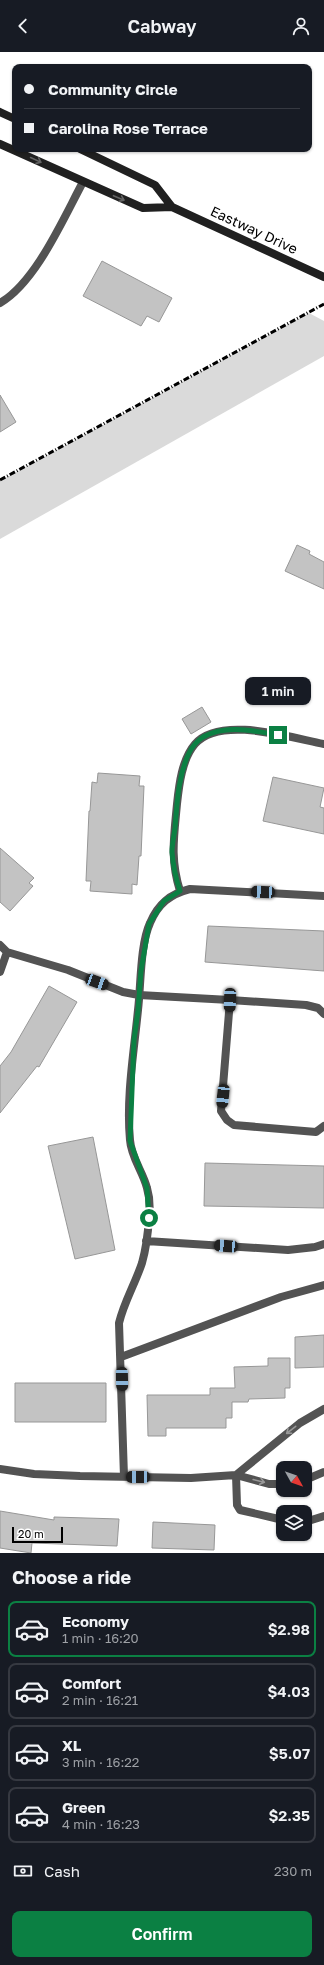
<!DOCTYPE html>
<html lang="en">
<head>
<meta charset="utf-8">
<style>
	body { margin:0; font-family:"Golos Text",sans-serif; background:#242831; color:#f1f3f6; height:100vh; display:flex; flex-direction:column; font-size:15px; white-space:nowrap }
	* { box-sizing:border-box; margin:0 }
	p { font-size:13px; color:#9ea1a6 }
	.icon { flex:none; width:22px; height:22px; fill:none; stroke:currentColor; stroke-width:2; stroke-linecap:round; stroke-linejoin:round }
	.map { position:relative; height:1501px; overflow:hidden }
	.sheet { display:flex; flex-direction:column; background:#171b24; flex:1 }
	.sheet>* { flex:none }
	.guide { position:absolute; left:12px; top:12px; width:300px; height:88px; border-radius:8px; box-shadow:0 1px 3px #0004; display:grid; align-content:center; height:88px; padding:0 12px; background:#171b24 }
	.needle { width:26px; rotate:130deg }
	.tools { position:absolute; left:276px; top:1409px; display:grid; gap:8px }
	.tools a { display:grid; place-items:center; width:36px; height:36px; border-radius:8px; background:#171b24; box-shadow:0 1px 3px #0004; font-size:20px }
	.scale { position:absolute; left:12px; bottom:10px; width:51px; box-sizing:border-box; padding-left:4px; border:2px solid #000; border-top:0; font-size:11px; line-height:14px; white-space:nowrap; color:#000; -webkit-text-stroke:3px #fff; paint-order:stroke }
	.end { position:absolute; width:18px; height:18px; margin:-9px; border:5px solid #0b8043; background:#fff; box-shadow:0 0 0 2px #fff }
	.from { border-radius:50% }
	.bubble { position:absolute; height:28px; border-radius:8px; background:#171b24; box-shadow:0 1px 3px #0004; font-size:13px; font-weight:600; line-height:28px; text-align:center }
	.car { position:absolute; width:12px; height:24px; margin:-12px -6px; border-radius:5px; box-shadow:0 0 3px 1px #0007; background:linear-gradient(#222 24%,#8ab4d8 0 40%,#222 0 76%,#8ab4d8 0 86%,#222 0) }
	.guide b { display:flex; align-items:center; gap:14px; height:38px; font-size:15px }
	.guide b+b { border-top:1px solid #363941 }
	.guide i { width:10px; height:10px; background:#f1f3f6 }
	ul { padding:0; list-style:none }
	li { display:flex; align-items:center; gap:12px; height:56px; margin:0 8px 6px; padding:0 4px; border:2px solid #363941; border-radius:8px }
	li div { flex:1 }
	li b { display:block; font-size:15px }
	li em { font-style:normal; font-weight:600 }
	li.active { border-color:#0b8043 }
	li>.icon { width:36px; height:36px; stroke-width:1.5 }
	h2 { padding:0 12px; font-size:18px; line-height:48px }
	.pay { display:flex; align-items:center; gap:10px; height:44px; padding:0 12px; font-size:15px }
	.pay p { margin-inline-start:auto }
	.action { display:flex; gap:8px; margin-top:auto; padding:8px 12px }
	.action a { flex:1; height:46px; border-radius:8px; background:#0b8043; color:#fff; font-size:16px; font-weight:600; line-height:46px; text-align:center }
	header { display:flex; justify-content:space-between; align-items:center; height:52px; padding:0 12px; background:#171b24; font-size:18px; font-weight:600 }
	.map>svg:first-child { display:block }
</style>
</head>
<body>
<header><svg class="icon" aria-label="back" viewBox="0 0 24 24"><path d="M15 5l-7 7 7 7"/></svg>Cabway<svg class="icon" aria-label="person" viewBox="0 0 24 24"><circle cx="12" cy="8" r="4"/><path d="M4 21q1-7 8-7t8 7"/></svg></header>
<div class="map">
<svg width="324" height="1501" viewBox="0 0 324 1501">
	<rect width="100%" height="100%" fill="#fff"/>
	<path fill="#dadada" d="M309,261L324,269V304L0,487V429Z"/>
	<path fill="#c3c3c3" stroke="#979797" d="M102,209L172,246L159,270L147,264L141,274L83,244Z
		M0,343L16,370L0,380Z
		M297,493L310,499L309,502L324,510V537L285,519Z
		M202,655L211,670L191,682L182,667Z
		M98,721L140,724L139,734H144L141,804H139L137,833L132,832V842L90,839L91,829H86L89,759H90L92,730L97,731Z
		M273,725L324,736L320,755L324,756V782L263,769Z
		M0,796L34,826L29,831L33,834L10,859L0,850Z
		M208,874L324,879V919L205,910Z
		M49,934L77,950L39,1015L37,1014L0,1061V1014L11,1000Z
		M93,1085L115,1198L75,1207L48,1094Z
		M205,1111L324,1114V1156L204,1154Z
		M324,1283V1315L295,1316V1285Z
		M268,1306H290V1336H285V1346L249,1347L248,1350H232V1366H226V1376H166V1384H148L147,1343H210V1336H235L234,1315L268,1314Z
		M15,1331H106V1370H15Z
		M0,1459L54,1468V1465L119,1467L117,1494L32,1491L31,1501L0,1496Z
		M153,1470L215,1473L214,1498L152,1496Z"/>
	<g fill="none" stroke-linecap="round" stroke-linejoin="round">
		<path stroke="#535353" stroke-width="8" d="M0,251C36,230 63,167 83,130
			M180,839C170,807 174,785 177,752C179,733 182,707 195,692C220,663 292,686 324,692
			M0,893L7,900
			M7,900L68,918L123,940L139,943L230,948
			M0,920L7,900
			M324,962L318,956L306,953L230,948L221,1059L227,1068L234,1073L316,1080L324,1074
			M146,1189L288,1198L315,1195L324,1192
			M121,1305L281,1245L324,1233
			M0,1417L34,1422L80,1424L191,1426L236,1423L269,1432H283
			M236,1423L300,1371L324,1357
			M236,1423L237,1453L240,1458L283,1468
			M124,1425L119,1271C124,1250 135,1232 142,1211C146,1197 148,1181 149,1166C150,1157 150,1146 147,1136C143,1120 131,1105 130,1088C126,1046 134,999 138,958C141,933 140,893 150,871C158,852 170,842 190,837L324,844
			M305,1428L324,1420
			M305,1470L324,1464"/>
		<path stroke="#202020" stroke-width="8" d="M0,60L15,67
			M0,92L143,156L172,155L324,225
			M80,97L155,133L172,155"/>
		<path stroke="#000" stroke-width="3" stroke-dasharray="6 2 1 2" stroke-linecap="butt" d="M0,428L324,252"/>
	</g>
	<defs><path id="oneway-shaft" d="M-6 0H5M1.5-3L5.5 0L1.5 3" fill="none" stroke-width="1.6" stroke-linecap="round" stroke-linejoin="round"/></defs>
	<g stroke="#636363">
		<use href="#oneway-shaft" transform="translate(36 108) rotate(25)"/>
		<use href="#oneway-shaft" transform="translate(119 146) rotate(23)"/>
	</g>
	<g stroke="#989898">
		<use href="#oneway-shaft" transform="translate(291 1378) rotate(142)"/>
		<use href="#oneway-shaft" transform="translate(259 1429) rotate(14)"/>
	</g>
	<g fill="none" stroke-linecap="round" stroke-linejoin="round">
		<path stroke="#0b8043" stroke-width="5" d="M149,1166L147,1136L130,1089L134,988L138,959L141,919L149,872L164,849L180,839C176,827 173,813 172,800C172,792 174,784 175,776C177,752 178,724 189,701C192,695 197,689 203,685C226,672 254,679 278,683"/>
	</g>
	<g text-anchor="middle" stroke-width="3.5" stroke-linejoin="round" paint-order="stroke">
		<g font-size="14" fill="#000" stroke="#fff">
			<text transform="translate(254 178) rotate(25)" y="5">Eastway Drive</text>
		</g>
	</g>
</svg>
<div class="tools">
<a><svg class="needle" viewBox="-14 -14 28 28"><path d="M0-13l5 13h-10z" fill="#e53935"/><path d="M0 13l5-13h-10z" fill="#9ea1a6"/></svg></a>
<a><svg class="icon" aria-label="layers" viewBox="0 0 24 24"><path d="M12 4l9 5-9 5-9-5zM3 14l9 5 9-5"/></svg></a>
</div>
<div class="scale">20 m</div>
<i class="end from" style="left:149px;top:1166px"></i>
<i class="end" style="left:278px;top:683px"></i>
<div class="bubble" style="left:245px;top:625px;width:66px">1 min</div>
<i class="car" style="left:263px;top:840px;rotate:273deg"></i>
<i class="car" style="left:97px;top:930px;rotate:110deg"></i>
<i class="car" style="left:230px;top:948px;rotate:182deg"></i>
<i class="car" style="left:223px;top:1044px;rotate:186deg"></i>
<i class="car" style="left:226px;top:1194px;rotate:274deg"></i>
<i class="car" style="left:122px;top:1327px;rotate:179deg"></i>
<i class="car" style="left:138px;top:1425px;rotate:270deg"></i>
<div class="guide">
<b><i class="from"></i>Community Circle</b>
<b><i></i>Carolina Rose Terrace</b>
</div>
</div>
<section class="sheet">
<h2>Choose a ride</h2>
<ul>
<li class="active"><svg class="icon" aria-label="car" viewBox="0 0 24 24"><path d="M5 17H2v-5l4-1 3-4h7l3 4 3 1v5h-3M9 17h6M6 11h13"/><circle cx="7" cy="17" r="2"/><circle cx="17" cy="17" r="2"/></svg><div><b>Economy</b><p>1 min · 16:20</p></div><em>$2.98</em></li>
<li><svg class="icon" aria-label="car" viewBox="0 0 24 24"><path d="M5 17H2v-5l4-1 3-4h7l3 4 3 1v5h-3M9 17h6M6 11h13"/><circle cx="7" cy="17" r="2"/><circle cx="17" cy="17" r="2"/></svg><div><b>Comfort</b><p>2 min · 16:21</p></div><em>$4.03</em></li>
<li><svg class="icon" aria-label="car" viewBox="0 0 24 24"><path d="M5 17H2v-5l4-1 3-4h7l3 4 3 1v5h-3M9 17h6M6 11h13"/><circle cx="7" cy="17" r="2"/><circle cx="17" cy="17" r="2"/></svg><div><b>XL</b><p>3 min · 16:22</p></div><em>$5.07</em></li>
<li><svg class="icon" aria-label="car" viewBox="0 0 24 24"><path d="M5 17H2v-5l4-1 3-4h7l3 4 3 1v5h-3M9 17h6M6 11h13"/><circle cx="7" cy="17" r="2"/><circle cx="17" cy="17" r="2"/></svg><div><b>Green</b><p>4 min · 16:23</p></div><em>$2.35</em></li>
</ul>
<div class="pay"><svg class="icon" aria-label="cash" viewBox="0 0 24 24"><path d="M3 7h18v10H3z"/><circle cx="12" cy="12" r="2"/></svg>Cash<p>230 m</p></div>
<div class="action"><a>Confirm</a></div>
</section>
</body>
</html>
